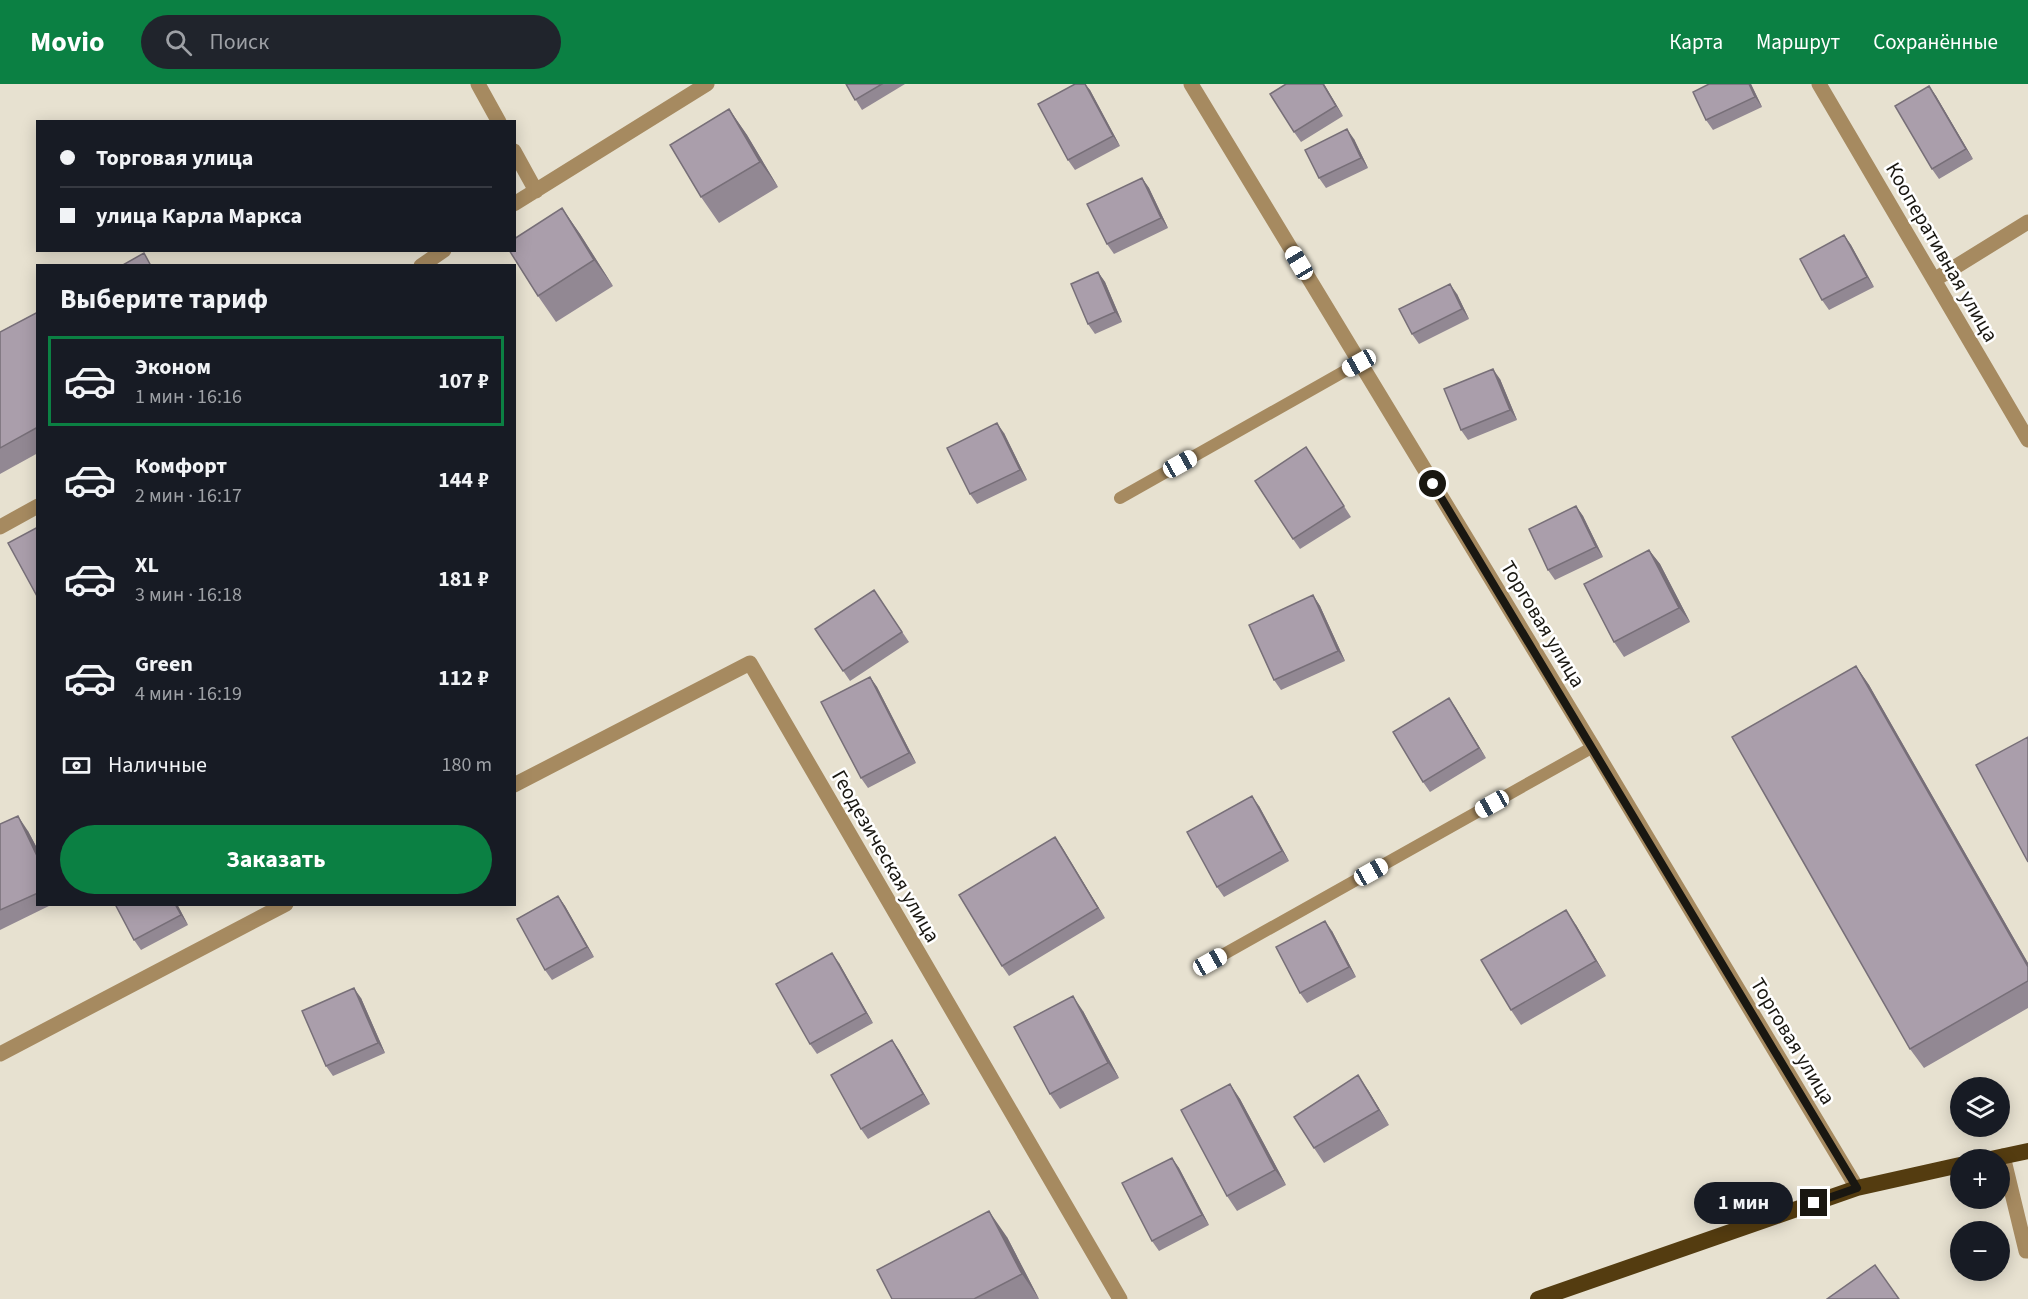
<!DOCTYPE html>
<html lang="ru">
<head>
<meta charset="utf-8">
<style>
	body { margin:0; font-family:"Source Sans 3",sans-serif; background:#20242c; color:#f1f3f6; height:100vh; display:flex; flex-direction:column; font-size:22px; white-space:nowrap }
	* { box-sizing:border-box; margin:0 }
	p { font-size:20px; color:#9ea1a6 }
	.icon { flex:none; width:33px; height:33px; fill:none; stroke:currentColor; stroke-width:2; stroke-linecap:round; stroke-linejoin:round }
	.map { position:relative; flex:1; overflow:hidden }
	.details { position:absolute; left:36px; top:180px; width:480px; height:642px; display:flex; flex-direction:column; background:#171b24; border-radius:0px; box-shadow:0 3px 15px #0003 }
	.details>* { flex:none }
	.banner { position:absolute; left:36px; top:36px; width:480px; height:132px; border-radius:0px; box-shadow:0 3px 15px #0003; display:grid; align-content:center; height:132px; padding:0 24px; background:#171b24 }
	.tools { position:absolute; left:1950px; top:993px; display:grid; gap:12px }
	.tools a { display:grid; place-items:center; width:60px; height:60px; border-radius:50%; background:#171b24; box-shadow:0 3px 15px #0003; font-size:30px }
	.end { position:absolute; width:27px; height:27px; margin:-14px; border:8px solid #191711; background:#fff; box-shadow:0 0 0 3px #fff }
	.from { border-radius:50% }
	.bubble { position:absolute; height:42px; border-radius:21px; background:#171b24; box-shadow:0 3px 15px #0003; font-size:20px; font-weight:700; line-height:42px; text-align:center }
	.car { position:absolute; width:18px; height:36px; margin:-18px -9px; border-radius:8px; box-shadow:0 0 4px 2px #0007; background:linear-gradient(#fff 24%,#345 0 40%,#fff 0 76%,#345 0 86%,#fff 0) }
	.banner b { display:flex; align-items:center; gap:21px; height:57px; font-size:22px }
	.banner b+b { border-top:2px solid #363941 }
	.banner i { width:15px; height:15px; background:#f1f3f6 }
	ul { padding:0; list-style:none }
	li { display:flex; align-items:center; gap:18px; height:90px; margin:0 12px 9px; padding:0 12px; border:3px solid transparent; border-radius:0px }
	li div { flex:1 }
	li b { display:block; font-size:22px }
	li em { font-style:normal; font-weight:700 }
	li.selected { border-color:#0b8043 }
	li>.icon { width:54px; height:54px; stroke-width:1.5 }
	h2 { padding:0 24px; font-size:27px; line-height:72px }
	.pay { display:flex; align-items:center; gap:15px; height:66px; padding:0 24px; font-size:22px }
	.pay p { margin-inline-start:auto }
	.cta { display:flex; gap:12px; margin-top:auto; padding:12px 24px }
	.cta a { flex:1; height:69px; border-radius:36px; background:#0b8043; color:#fff; font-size:24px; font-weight:700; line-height:69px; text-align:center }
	header { display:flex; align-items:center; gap:36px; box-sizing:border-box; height:84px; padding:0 30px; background:#0b8043; color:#fff }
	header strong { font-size:28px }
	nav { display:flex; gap:33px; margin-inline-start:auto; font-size:21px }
	.search { width:420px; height:54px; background:#20242c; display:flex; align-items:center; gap:15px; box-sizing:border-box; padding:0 21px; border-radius:33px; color:#9ea1a6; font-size:22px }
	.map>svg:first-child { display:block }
</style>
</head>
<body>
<header>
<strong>Movio</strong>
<div class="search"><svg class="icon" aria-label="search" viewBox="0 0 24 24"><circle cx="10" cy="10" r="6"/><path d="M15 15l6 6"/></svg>Поиск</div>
<nav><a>Карта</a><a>Маршрут</a><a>Сохранённые</a></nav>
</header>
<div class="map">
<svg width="2028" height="1215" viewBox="0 0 2028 1215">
	<rect width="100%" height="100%" fill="#e7e1d0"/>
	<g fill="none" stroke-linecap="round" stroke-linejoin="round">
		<path stroke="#a68a60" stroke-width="12" d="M1120,414L1359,279
			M1210,878L1593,663"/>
		<path stroke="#a68a60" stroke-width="15" d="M478,0L499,38
			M1191,0L1593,663L1857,1104
			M1819,0L2028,356
			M514,67L536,107
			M514,120L707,0
			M421,182L444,166
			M1934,196L2028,138
			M0,443L38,422
			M514,701L750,579L1120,1215
			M0,970L286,820
			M2003,1072L2026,1167H2028"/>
		<path stroke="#543c10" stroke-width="16" d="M1986,1076L2028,1067
			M1538,1215L1857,1104L1960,1081"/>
	</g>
	<path fill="#928893" d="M846,0H905L862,26Z
		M1075,0H1085L1090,6L1120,62L1075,86L1068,76Z
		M1324,0L1343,32L1301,58L1294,48Z
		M1709,0H1751L1762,23L1713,46L1706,36Z
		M1929,2L1936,12L1973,75L1939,95L1932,85Z
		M729,25L747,51L778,103L719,139L701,113Z
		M1354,55L1368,84L1326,104L1319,94Z
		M1142,94L1149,104L1168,144L1114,170L1107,160Z
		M562,124L580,150L613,202L556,238L538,212Z
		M1844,151L1851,161L1874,203L1829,226L1822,216Z
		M1098,188L1105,198L1122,238L1095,250L1088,240Z
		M1457,210L1469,235L1419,260L1412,250Z
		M38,228V369L0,390V248Z
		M1500,295L1517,336L1468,356L1461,346Z
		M1004,349L1027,396L977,420L970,410Z
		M1306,363L1351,433L1300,465L1293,455Z
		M1576,422L1583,432L1603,473L1555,496L1548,486Z
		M1649,466L1660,480L1690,538L1624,573L1614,558Z
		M874,506L909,558L850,597L815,545Z
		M1313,511L1320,522L1345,577L1281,606L1274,596Z
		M1856,582L1869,601L2028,879V924L1924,984L1910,965Z
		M870,593L877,603L916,679L868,704L861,694Z
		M1449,614L1486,674L1430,708L1423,698Z
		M1259,722L1289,777L1224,813L1217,803Z
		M0,740L28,747L38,766V820H53L0,846Z
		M1055,753L1105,834L1009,892L1002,882Z
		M558,812L565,822L594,873L552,896L545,886Z
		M177,820L188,841L141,866L134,856Z
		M1576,841L1606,892L1521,941L1511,926Z
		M1332,847L1356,893L1307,919L1300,909Z
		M839,879L873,939L817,970L810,960Z
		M361,914L385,969L333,992L326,982Z
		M1083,927L1119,994L1060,1025L1050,1010Z
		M892,956L899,966L930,1020L868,1055L861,1045Z
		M1230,1000L1240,1015L1286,1101L1237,1127L1227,1112Z
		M1368,1006L1389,1041L1324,1079L1314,1064Z
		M1172,1074L1179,1084L1209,1141L1159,1167L1152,1157Z
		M1007,1153L1039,1215H892Z"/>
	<path fill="#776f78" d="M1085,0L1090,6L1120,62L1113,52Z
		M1323,0H1324L1343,32L1336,22Z
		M1749,0H1751L1762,23L1755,13Z
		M1929,2L1936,12L1973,75L1966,65Z
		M729,25L747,51L778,103L760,78Z
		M1347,45L1354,55L1368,84L1361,74Z
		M1142,94L1149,104L1168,144L1161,134Z
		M562,124L580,150L613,202L594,176Z
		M1844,151L1851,161L1874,203L1867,193Z
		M1098,188L1105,198L1122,238L1115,228Z
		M1450,200L1457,210L1469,235L1462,225Z
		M1493,285L1500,295L1517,336L1510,326Z
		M997,339L1004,349L1027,396L1020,386Z
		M1576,422L1583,432L1603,473L1596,463Z
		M1649,466L1660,480L1690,538L1679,524Z
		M1313,511L1320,522L1345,577L1338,567Z
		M1856,582L1869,601L2028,879V883Z
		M870,593L877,603L916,679L909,669Z
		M1449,614L1456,624L1486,674L1479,664Z
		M1252,712L1259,722L1289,777L1282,767Z
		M18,732L28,747L38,766V774Z
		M1055,753L1062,763L1105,834L1098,824Z
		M558,812L565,822L594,873L587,863Z
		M175,820H177L188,841L181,831Z
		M1566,826L1576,841L1606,892L1596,877Z
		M1325,837L1332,847L1356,893L1349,883Z
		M832,869L839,879L873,939L866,929Z
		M354,904L361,914L385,969L378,959Z
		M1073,912L1083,927L1119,994L1108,979Z
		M892,956L899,966L930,1020L923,1010Z
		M1358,991L1368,1006L1389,1041L1379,1026Z
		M1230,1000L1240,1015L1286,1101L1275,1086Z
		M1172,1074L1179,1084L1209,1141L1202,1131Z
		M989,1127L1007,1153L1039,1215L1022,1190Z"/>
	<path fill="#aa9eab" stroke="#776f78" stroke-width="1.5" d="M846,0H882L855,16Z
		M1075,0H1085L1113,52L1068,76L1038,20Z
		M1286,0H1323L1336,22L1294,48L1270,10Z
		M1709,0H1749L1755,13L1706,36L1693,8Z
		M1929,2L1966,65L1932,85L1895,22Z
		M729,25L760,78L701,113L670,61Z
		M1347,45L1361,74L1319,94L1305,66Z
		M1142,94L1161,134L1107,160L1087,120Z
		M562,124L594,176L538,212L509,166H514V155Z
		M1844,151L1867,193L1822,216L1800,175Z
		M144,169L151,182H121Z
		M1098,188L1115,228L1088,240L1071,200Z
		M1450,200L1462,225L1412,250L1399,225Z
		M38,228V343L0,364V248Z
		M1493,285L1510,326L1461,346L1444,305Z
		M997,339L1020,386L970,410L947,364Z
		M1306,363L1344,422L1293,455L1255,397Z
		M1576,422L1596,463L1548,486L1529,445Z
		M38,443V514L8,459Z
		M1649,466L1679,524L1614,558L1584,500Z
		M874,506L902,548L843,587L815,545Z
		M1313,511L1338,567L1274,596L1249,541Z
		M1856,582L2028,883V897L1910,965L1732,653Z
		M870,593L909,669L861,694L821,618Z
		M1449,614L1479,664L1423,698L1393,648Z
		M2028,653V778L1976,681Z
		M1252,712L1282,767L1217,803L1187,748Z
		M18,732L38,774V809L0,826V740Z
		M1055,753L1098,824L1002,882L959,811Z
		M558,812L587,863L545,886L517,835Z
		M115,820H175L181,831L134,856Z
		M1566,826L1596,877L1511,926L1481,876Z
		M1325,837L1349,883L1300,909L1276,863Z
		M832,869L866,929L810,960L776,900Z
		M354,904L378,959L326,982L302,927Z
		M1073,912L1108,979L1050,1010L1014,943Z
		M892,956L923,1010L861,1045L831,991Z
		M1358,991L1379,1026L1314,1064L1294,1033Z
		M1230,1000L1275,1086L1227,1112L1181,1026Z
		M1172,1074L1202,1131L1152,1157L1122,1099Z
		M989,1127L1022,1190L974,1215H892L877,1186Z
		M1875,1181L1899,1215H1827Z"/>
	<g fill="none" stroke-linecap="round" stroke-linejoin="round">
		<path stroke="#191711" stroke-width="8" d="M1433,400L1857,1104L1814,1119"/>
	</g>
	<g text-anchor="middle" stroke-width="5" stroke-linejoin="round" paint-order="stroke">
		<g font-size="21" fill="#191711" stroke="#fff">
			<text transform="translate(1942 168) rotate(60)" y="7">Кооперативная улица</text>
			<text transform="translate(1543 540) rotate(59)" y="7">Торговая улица</text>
			<text transform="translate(886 772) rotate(60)" y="7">Геодезическая улица</text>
			<text transform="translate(1793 957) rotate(59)" y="7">Торговая улица</text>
		</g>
	</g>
</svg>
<div class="tools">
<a><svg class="icon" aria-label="layers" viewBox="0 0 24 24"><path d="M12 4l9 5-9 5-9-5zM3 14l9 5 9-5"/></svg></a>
<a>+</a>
<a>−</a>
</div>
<i class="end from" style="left:1433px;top:400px"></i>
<i class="end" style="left:1814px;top:1119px"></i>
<div class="bubble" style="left:1694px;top:1098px;width:99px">1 мин</div>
<i class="car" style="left:1299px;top:179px;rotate:329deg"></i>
<i class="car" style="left:1359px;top:279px;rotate:241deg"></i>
<i class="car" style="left:1180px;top:380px;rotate:61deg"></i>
<i class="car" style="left:1492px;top:720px;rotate:241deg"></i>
<i class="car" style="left:1371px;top:788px;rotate:61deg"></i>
<i class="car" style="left:1210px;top:878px;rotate:61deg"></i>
<div class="banner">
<b><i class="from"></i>Торговая улица</b>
<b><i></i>улица Карла Маркса</b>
</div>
<section class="details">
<h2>Выберите тариф</h2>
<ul>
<li class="selected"><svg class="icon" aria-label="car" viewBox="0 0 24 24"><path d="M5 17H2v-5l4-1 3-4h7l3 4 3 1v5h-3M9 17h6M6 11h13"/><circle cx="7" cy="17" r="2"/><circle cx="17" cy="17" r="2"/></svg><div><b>Эконом</b><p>1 мин · 16:16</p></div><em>107 ₽</em></li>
<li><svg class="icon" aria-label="car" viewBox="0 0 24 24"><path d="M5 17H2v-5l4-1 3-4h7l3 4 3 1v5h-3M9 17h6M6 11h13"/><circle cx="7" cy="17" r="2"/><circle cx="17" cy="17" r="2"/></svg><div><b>Комфорт</b><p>2 мин · 16:17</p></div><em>144 ₽</em></li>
<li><svg class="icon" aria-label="car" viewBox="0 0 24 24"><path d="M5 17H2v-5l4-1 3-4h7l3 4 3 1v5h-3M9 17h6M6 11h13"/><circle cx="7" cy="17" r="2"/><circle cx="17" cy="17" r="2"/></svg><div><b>XL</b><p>3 мин · 16:18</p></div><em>181 ₽</em></li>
<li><svg class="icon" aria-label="car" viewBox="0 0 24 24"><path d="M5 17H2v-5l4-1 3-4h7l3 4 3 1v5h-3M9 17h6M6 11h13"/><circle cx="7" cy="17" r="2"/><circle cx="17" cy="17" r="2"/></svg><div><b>Green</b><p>4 мин · 16:19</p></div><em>112 ₽</em></li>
</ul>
<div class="pay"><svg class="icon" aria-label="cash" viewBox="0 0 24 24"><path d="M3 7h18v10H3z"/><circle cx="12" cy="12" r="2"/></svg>Наличные<p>180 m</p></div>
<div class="cta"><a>Заказать</a></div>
</section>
</div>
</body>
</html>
